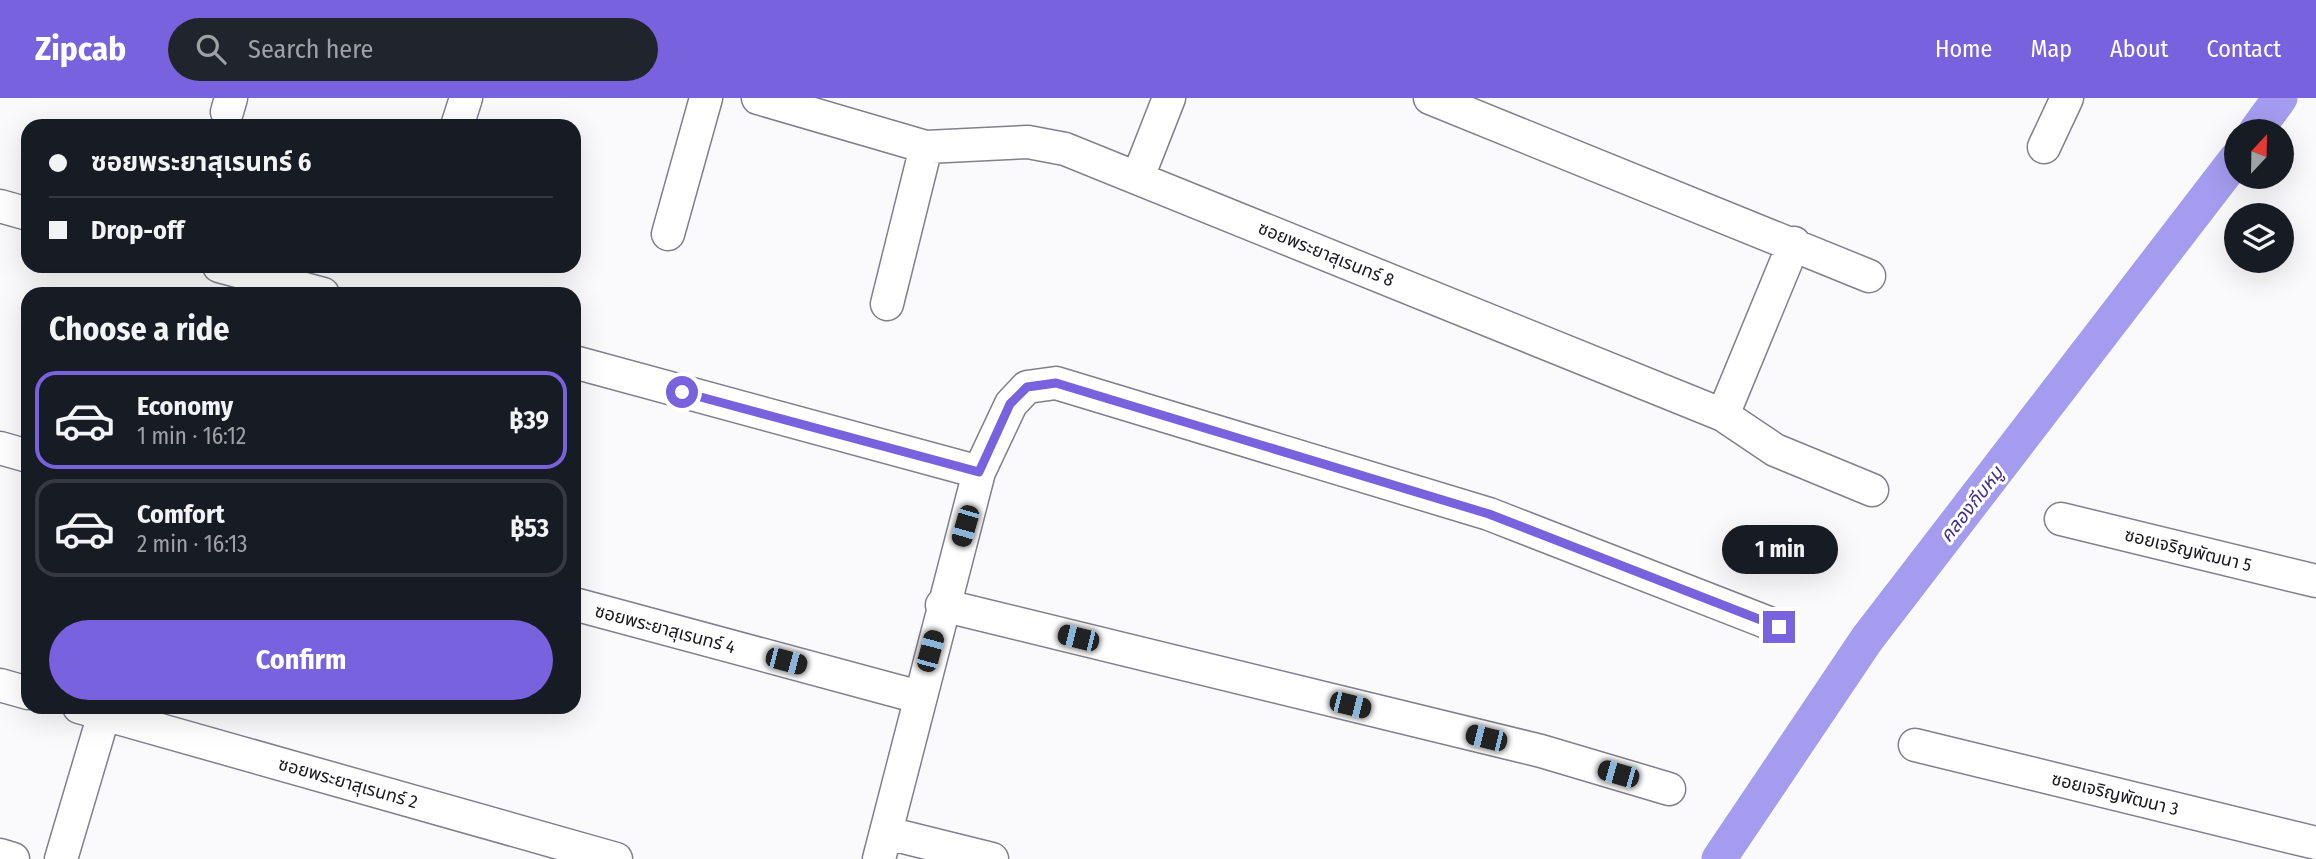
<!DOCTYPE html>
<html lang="en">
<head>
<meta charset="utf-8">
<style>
	body { margin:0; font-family:"Fira Sans Condensed","Noto Sans Thai",sans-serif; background:#20242c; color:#f1f3f6; height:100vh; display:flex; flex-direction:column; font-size:26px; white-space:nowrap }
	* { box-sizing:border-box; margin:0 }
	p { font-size:23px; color:#9ea1a6 }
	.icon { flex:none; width:38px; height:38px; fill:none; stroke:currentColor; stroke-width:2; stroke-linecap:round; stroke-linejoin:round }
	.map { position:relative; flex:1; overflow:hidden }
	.sheet { position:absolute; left:21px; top:189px; width:560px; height:427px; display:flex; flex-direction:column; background:#171b24; border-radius:21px; box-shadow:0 7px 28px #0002 }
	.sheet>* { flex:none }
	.top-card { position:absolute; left:21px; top:21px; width:560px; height:154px; border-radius:21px; box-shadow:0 7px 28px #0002; display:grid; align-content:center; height:154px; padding:0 28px; background:#171b24 }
	.needle { width:46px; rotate:22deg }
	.buttons { position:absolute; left:2224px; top:21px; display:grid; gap:14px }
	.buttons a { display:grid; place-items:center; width:70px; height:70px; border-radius:50%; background:#171b24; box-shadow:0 7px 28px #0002; font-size:35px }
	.end { position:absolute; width:32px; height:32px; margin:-16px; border:9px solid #7862dd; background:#fff; box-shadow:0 0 0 4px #fff }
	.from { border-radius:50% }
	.bubble { position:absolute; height:49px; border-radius:24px; background:#171b24; box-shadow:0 7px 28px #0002; font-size:23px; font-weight:700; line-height:49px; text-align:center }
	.car { position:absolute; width:21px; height:42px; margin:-21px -10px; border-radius:9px; box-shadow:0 0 5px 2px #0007; background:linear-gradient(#222 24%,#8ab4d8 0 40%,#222 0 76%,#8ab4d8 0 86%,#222 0) }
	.top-card b { display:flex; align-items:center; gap:24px; height:66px; font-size:26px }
	.top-card b+b { border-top:2px solid #363941 }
	.top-card i { width:18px; height:18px; background:#f1f3f6 }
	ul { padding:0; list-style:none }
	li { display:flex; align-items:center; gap:21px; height:98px; margin:0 14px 10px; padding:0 14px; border:4px solid #363941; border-radius:21px }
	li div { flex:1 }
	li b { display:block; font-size:26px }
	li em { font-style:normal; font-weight:700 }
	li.active { border-color:#7862dd }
	li>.icon { width:63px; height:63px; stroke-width:1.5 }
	h2 { padding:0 28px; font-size:32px; line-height:84px }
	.button { display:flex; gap:14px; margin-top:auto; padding:14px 28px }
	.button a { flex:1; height:80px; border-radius:42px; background:#7862dd; color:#fff; font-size:28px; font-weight:700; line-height:80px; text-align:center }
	header { display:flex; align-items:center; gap:42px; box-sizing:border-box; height:98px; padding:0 35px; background:#7862dd; color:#fff }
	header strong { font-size:33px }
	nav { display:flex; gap:38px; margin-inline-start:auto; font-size:24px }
	.search { width:490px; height:63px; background:#20242c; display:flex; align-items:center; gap:18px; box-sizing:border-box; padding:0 24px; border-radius:38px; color:#9ea1a6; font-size:26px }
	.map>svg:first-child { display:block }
</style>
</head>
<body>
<header>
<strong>Zipcab</strong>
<div class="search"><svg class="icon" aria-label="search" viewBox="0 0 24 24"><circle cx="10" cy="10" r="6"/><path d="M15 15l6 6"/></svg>Search here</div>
<nav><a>Home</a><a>Map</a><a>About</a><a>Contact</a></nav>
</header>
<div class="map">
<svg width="2316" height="761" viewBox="0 0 2316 761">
	<rect width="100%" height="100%" fill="#fafafd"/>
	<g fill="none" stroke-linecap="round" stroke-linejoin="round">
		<path stroke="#a59cef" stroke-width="35" d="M2256,33L2280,0
			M1719,761L1867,541L2236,61"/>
		<defs>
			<path id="street" d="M758,0L926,49L1028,44L1065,51L1723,317L1775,352L1872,392
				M1430,0L1869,178
				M227,14L231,0
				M457,28L466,0
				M2044,49L2067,0
				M1138,79L1169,0
				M0,108L28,116
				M668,136L706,0
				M219,168L323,196
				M887,206L926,49
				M574,264L979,374
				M1723,317L1794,145
				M0,350L28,358
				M2061,421L2316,483
				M574,506L919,599
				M942,507L1541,653L1669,691
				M0,587L28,595
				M79,609L616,761
				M1915,647L2316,745
				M887,735L992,761
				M0,757L13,761
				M61,761L104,616
				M879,761L979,374L1011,306L1027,289L1056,285L1489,416L1779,529"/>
		</defs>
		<use href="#street" stroke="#80808d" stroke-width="35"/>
		<use href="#street" stroke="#fff" stroke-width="32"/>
	</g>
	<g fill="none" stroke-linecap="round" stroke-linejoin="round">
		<path stroke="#7862dd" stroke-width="9" d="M682,294L979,374L1010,306L1027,289L1056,285L1489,416L1779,529"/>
	</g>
	<g text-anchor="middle" stroke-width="6" stroke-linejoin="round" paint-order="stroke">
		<g font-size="18" fill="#18181d" stroke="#fff">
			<text transform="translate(1326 156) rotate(22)" y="6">ซอยพระยาสุเรนทร์ 8</text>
			<text transform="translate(2188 452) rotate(14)" y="6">ซอยเจริญพัฒนา 5</text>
			<text transform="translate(665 531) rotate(15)" y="6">ซอยพระยาสุเรนทร์ 4</text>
			<text transform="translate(348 685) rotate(16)" y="6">ซอยพระยาสุเรนทร์ 2</text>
			<text transform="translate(2115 696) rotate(14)" y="6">ซอยเจริญพัฒนา 3</text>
		</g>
		<g font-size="19" font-style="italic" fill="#432e8c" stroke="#fff">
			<text transform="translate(1971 406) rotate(-52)" y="7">คลองกีบหมู</text>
		</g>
	</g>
</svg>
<div class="buttons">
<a><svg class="needle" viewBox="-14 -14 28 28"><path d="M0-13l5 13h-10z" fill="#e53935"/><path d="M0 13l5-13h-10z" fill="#9ea1a6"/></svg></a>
<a><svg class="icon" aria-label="layers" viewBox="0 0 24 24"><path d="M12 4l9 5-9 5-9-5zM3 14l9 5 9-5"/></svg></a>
</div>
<i class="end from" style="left:682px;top:294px"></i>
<i class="end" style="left:1779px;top:529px"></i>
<div class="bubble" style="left:1722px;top:427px;width:116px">1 min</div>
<i class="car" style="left:965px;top:428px;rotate:196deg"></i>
<i class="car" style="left:1078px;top:540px;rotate:284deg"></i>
<i class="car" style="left:930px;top:553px;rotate:15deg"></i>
<i class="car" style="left:786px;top:563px;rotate:105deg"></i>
<i class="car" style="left:1350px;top:607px;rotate:104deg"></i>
<i class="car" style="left:1486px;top:640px;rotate:284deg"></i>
<i class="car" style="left:1618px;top:676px;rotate:286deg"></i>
<div class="top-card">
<b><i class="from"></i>ซอยพระยาสุเรนทร์ 6</b>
<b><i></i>Drop-off</b>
</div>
<section class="sheet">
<h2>Choose a ride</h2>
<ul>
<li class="active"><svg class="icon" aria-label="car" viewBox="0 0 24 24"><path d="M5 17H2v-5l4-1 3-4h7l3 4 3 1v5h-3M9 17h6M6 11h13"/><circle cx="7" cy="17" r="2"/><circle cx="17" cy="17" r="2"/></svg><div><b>Economy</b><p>1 min · 16:12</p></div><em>฿39</em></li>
<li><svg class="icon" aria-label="car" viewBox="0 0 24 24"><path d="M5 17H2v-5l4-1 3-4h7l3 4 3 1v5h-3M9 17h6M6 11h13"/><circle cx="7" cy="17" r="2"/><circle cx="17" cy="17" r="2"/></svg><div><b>Comfort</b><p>2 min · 16:13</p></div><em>฿53</em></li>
</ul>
<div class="button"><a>Confirm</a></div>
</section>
</div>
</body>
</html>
